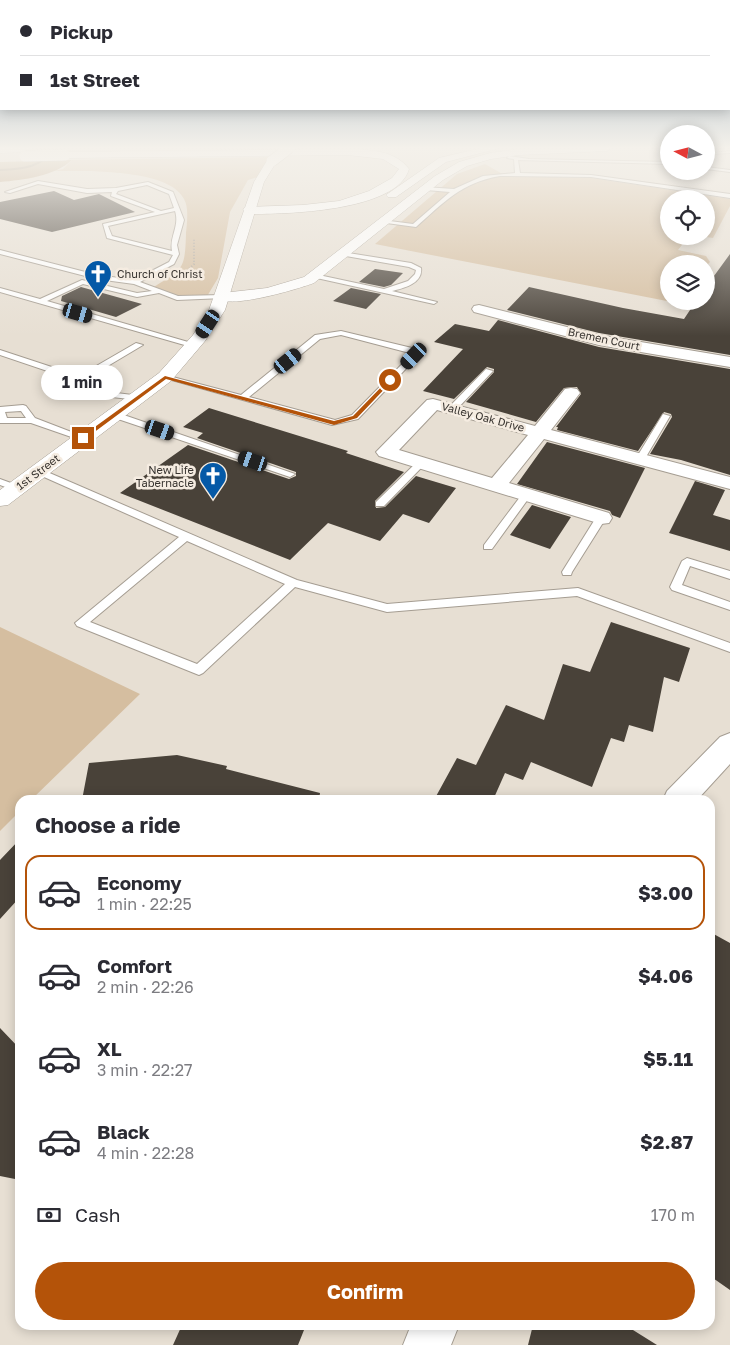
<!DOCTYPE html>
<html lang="en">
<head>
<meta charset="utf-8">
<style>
	body { margin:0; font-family:"Golos Text",sans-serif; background:#f2f2f3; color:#2b2b33; height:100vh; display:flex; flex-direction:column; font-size:19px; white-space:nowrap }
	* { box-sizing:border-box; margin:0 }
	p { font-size:16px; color:#7c7c81 }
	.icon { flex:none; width:28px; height:28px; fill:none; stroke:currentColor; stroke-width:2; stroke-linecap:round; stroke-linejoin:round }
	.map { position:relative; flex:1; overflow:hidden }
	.side { position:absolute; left:15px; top:795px; width:700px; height:535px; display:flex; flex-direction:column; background:#fff; border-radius:15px; box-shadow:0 2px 12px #0003 }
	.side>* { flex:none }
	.hud { position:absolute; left:0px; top:0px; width:730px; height:110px; box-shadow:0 2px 12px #0003; display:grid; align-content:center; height:110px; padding:0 20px; background:#fff }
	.needle { width:32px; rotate:277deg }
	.controls { position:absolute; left:660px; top:125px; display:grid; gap:10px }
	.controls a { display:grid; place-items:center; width:55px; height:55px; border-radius:50%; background:#fff; box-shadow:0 2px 12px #0003; font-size:25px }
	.end { position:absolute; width:22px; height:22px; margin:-11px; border:6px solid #b45309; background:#fff; box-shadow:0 0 0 2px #fff }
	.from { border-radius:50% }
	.bubble { position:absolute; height:35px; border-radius:18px; background:#fff; box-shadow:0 2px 12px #0003; font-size:16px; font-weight:700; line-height:35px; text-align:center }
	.car { position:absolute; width:15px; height:30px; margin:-15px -8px; border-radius:6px; box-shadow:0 0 4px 1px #0007; background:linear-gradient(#222 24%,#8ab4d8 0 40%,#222 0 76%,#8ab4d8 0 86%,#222 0) }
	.hud b { display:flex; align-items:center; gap:18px; height:48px; font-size:19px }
	.hud b+b { border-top:1px solid #e1e1e2 }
	.hud i { width:12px; height:12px; background:#2b2b33 }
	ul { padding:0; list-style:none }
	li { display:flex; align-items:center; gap:15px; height:75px; margin:0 10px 8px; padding:0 10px; border:2px solid transparent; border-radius:15px }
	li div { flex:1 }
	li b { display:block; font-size:19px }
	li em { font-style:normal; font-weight:700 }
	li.selected { border-color:#b45309 }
	li>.icon { width:45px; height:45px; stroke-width:1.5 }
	h2 { padding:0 20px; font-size:22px; line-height:60px }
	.pay { display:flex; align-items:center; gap:12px; height:55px; padding:0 20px; font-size:19px }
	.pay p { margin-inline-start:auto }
	.action { display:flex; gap:10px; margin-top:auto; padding:10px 20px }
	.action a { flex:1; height:58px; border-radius:30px; background:#b45309; color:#fff; font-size:20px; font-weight:700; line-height:58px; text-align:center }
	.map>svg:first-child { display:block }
</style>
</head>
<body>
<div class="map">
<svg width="730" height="1345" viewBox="0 0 730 1345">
	<rect width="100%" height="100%" fill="#e7dfd3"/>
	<path fill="#d5bea0" d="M276,157L261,176L248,180L230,212L218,278L206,298H177L152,288C183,269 185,271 186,233C187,222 189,208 184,199C169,168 83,171 54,171L63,169L72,160Z
		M485,164L506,176L592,178L730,199V206L713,238L699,236H706V199H669V236H689L678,250L706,256L710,262L706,266V264H669V301H678L677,303L375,244L457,174Z
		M0,627L140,694L31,800H20V811L0,831Z"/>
	<path fill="#b79a75" d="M72,160C55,176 23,180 0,182V162Z"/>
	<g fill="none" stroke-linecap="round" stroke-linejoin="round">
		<path fill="#8c775c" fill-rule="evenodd" d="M56,148H58C41,168 25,170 0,171V169C24,168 39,166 56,148Z"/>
	</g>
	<path fill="#494239" d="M54,191L74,200L99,194L135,212L52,232L0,219V202Z
		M730,254V355L599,333L507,310L529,287L623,308L684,319L696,301H706V287Z
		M375,269L403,273L391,285L384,287L359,282Z
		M81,287L142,304L116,317L61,301L62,296Z
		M351,288L381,294L366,309L333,301Z
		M498,320L599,347L730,369V475L681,460L650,454L672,417L671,414L664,412L638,451L557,430L558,427H556L581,394L577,387L564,388L536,422L466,402L494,372V369L487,367L454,399L423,391L463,349L434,342L455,324L489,331Z
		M209,408L348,451L346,453L404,472L375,501L376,508L385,507L416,476L456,488L429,523L403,514L380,541L328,523L290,560L120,493L188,445L289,479L296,476V472L197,438L203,433L183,427Z
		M547,442L645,468L620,518L612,515L610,511L517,484Z
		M695,481L725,490L713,515L730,520V551L669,533Z
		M532,505L571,517L550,549L510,535Z
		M611,622L690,648L679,682L664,677L653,732L629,725L624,742L611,738L592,787L531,762L523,780L505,773L493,800H434L457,758L476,765L506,705L544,720L563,664L590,672Z
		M177,755L227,766L226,769L320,793L319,800H82L89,763Z
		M20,839V897L0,919V860Z
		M710,932L730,943V1290L710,1276Z
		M0,1028L20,1049V1180L0,1176Z
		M182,1325H306L298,1345H173Z
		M533,1325H625L657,1345H528Z"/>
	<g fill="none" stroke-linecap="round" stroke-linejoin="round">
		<defs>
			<path id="service" d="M730,151V153L711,154L713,153Z
				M509,156L529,159L669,162V164L518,160L520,173L591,175L730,194V198L591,177L500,176C462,182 443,203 416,227L379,222L382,220L413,224L450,192L426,190L424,187L454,189L483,176L515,173L514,159L507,158Z
				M706,167L730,170V172L706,169Z
				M38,181L87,189L116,188L148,182L173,192L184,220L177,245L179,254L174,264L140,282L178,296L222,295L225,297L224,298L177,300L159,293L137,297L83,284L47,301L195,344V348L0,292V288L40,299L82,280L137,293L152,291L134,284L97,279L0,254V250L97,275L134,280L169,262L173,255L107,238L103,224L155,212L111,196L112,192L87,193L38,184L10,193L5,192ZM147,185L169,194L174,208L161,211L116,194L118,191ZM175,211C180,226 169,237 172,251L112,236L108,226Z
				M342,252L411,263L421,268C423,283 405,288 392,291L437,302L434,304L312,277L314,274L384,289L408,281L415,274L416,270L409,267L340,255Z
				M341,331L412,348L418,356L358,419L332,425L161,377L165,375L241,395L315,335ZM341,335L406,352L410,356L352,415L335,420L249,397L320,339Z
				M136,343L143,345L86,379L108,392L141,396V400H138L103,396L77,381L0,355V350L79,376Z
				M486,369L493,371L455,411H449V407Z
				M23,405L26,406L35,418L87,438L80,440L31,423H0V407ZM21,411L26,418H7L5,412Z
				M112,413H118L295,474L290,477L287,476L112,417Z
				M663,414L670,416L643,462H637L635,460Z
				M421,460L424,461V465L384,506H376V502L418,461Z
				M38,468L297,580L387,604L578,588L730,643V652L577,596L387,612L295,587L203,673L199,675L77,626L75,623L179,537L35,473L33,471ZM187,541L285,584L197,664L90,622Z
				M0,479L19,486L21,488L16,491L0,485Z
				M526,492L531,495L492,549H484V545L523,493Z
				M601,515L606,518L572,572L571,575H563L562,572L597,516Z
				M687,558L730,571V579L690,566L682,585L730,602V610L672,590L670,587L682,561Z"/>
			<path id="minor" d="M479,305L599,335L730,357V367L599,345L474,312L472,309L474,306Z
				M571,388L577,389L580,393L551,430L730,477V489L544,439L509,483L609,513L612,518L609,523L601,524L379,456L376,452L427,400L433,399L535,426L565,389ZM437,410L528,435L492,478L399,450Z
				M730,733V764L697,800H663L667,791L720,737Z
				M411,1325H459L451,1345H403Z"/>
			<path id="tertiary" d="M612,148L607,151L519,155L491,159L467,166L443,180L314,283C298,289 225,311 215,297L222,293L267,288L304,277L435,176L459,162L490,153L519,149Z"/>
			<path id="secondary" d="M272,158L277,161L264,182L225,310L205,341L171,381L8,505L0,506V490L159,373L193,335L209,310L254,182L268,159Z"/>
			<path id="motorway" d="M0,148H32L33,149L28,152L0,153Z
				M482,148H500L446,162L396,197H388L386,195L439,158Z
				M348,149C370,150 395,150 409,169C397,212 284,214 249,214L243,210L245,207L303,205L339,201L369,191L392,178L399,169L383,159L348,155L65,158L60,155L65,152Z"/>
		</defs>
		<use href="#service" stroke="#a59d92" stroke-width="2"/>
		<use href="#minor" stroke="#a59d92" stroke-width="2"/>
		<use href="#tertiary" stroke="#a59d92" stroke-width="1"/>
		<use href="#secondary" stroke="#a59d92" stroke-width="1"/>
		<use href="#motorway" stroke="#a59d92" stroke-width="1"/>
		<path stroke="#aca59c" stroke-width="2" stroke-dasharray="1 2" stroke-linecap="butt" d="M185,273L194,264V238"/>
		<use href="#service" fill="#fff" fill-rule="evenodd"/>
		<use href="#minor" fill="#fff" fill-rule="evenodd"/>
		<use href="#tertiary" fill="#fff" fill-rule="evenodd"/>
		<use href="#secondary" fill="#fff" fill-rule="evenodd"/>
		<use href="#motorway" fill="#fff" fill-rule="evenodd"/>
		<defs>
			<path id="secondary-bridge" d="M272,161L289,148"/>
			<path id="motorway-bridge" d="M25,156L65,155"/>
		</defs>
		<use href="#secondary-bridge" stroke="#a59d92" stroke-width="12" stroke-linecap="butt"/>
		<use href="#motorway-bridge" stroke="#a59d92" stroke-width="12" stroke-linecap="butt"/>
		<use href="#secondary-bridge" stroke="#fff" stroke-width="11"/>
		<use href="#motorway-bridge" stroke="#fff" stroke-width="11"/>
	</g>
	<linearGradient id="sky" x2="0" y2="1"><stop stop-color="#92a7b8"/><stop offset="0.44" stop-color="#f4f1eb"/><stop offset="1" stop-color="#f4f1eb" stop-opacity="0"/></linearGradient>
	<rect width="730" height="336" fill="url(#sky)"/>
	<path fill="#b45309" d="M165,376L334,421L353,416L389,379L393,380L357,418L334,425L166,379L85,439H81V437Z"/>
	<defs>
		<symbol id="church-pin" viewBox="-11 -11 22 30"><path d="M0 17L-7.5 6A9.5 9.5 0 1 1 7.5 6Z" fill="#0459a7" stroke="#f5ece1"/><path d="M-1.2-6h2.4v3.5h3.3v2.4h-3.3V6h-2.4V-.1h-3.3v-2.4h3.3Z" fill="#fff"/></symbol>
	</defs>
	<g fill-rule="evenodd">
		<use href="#church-pin" x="82" y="258" width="32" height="43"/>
		<use href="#church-pin" x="197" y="460" width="32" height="43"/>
	</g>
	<g text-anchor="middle" stroke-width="5" stroke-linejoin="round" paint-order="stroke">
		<g font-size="11" fill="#37332f" stroke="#f5ece1" text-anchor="start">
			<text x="117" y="278">Church of Christ</text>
			<text x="194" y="474" text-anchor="end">New Life<tspan x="194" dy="13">Tabernacle</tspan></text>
		</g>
		<g font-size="11" fill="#37332f" stroke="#f5ece1">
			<text transform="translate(604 339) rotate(12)" y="4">Bremen Court</text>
			<text transform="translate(483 417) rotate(15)" y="4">Valley Oak Drive</text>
			<text transform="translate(38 472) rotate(-37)" y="4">1st Street</text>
		</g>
	</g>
</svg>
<div class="controls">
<a><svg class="needle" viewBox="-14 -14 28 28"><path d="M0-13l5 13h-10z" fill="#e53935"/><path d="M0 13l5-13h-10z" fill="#7c7c81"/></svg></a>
<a><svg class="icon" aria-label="locate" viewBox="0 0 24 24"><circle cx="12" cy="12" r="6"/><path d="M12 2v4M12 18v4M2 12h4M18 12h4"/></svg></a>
<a><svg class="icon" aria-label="layers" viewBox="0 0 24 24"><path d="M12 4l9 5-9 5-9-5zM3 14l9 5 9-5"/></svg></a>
</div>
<i class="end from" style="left:390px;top:380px"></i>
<i class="end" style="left:83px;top:438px"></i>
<div class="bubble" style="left:41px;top:365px;width:82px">1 min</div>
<i class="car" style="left:78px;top:313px;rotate:106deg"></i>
<i class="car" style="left:208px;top:324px;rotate:213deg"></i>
<i class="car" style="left:414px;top:356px;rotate:224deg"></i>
<i class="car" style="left:288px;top:361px;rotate:51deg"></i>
<i class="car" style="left:160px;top:430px;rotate:109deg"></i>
<i class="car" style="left:253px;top:461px;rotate:289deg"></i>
<div class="hud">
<b><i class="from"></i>Pickup</b>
<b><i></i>1st Street</b>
</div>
<section class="side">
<h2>Choose a ride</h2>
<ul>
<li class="selected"><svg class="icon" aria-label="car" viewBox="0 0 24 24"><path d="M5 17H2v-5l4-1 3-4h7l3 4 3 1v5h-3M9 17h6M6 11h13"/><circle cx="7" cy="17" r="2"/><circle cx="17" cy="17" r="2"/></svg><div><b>Economy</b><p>1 min · 22:25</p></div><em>$3.00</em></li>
<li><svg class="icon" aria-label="car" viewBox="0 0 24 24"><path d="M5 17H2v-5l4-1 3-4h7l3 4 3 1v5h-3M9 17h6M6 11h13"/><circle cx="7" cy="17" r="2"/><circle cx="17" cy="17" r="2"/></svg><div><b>Comfort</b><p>2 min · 22:26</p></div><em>$4.06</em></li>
<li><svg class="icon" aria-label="car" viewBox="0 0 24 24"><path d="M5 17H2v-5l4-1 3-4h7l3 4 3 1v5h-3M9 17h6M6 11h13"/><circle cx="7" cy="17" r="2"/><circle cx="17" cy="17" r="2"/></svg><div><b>XL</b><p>3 min · 22:27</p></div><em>$5.11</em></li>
<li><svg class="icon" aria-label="car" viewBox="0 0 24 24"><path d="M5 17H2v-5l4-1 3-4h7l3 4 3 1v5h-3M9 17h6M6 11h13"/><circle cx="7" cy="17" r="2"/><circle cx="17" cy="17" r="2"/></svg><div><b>Black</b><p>4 min · 22:28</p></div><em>$2.87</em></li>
</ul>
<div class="pay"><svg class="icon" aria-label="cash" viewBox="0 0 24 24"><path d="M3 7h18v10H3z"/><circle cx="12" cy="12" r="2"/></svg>Cash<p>170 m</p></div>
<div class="action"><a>Confirm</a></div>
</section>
</div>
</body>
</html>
